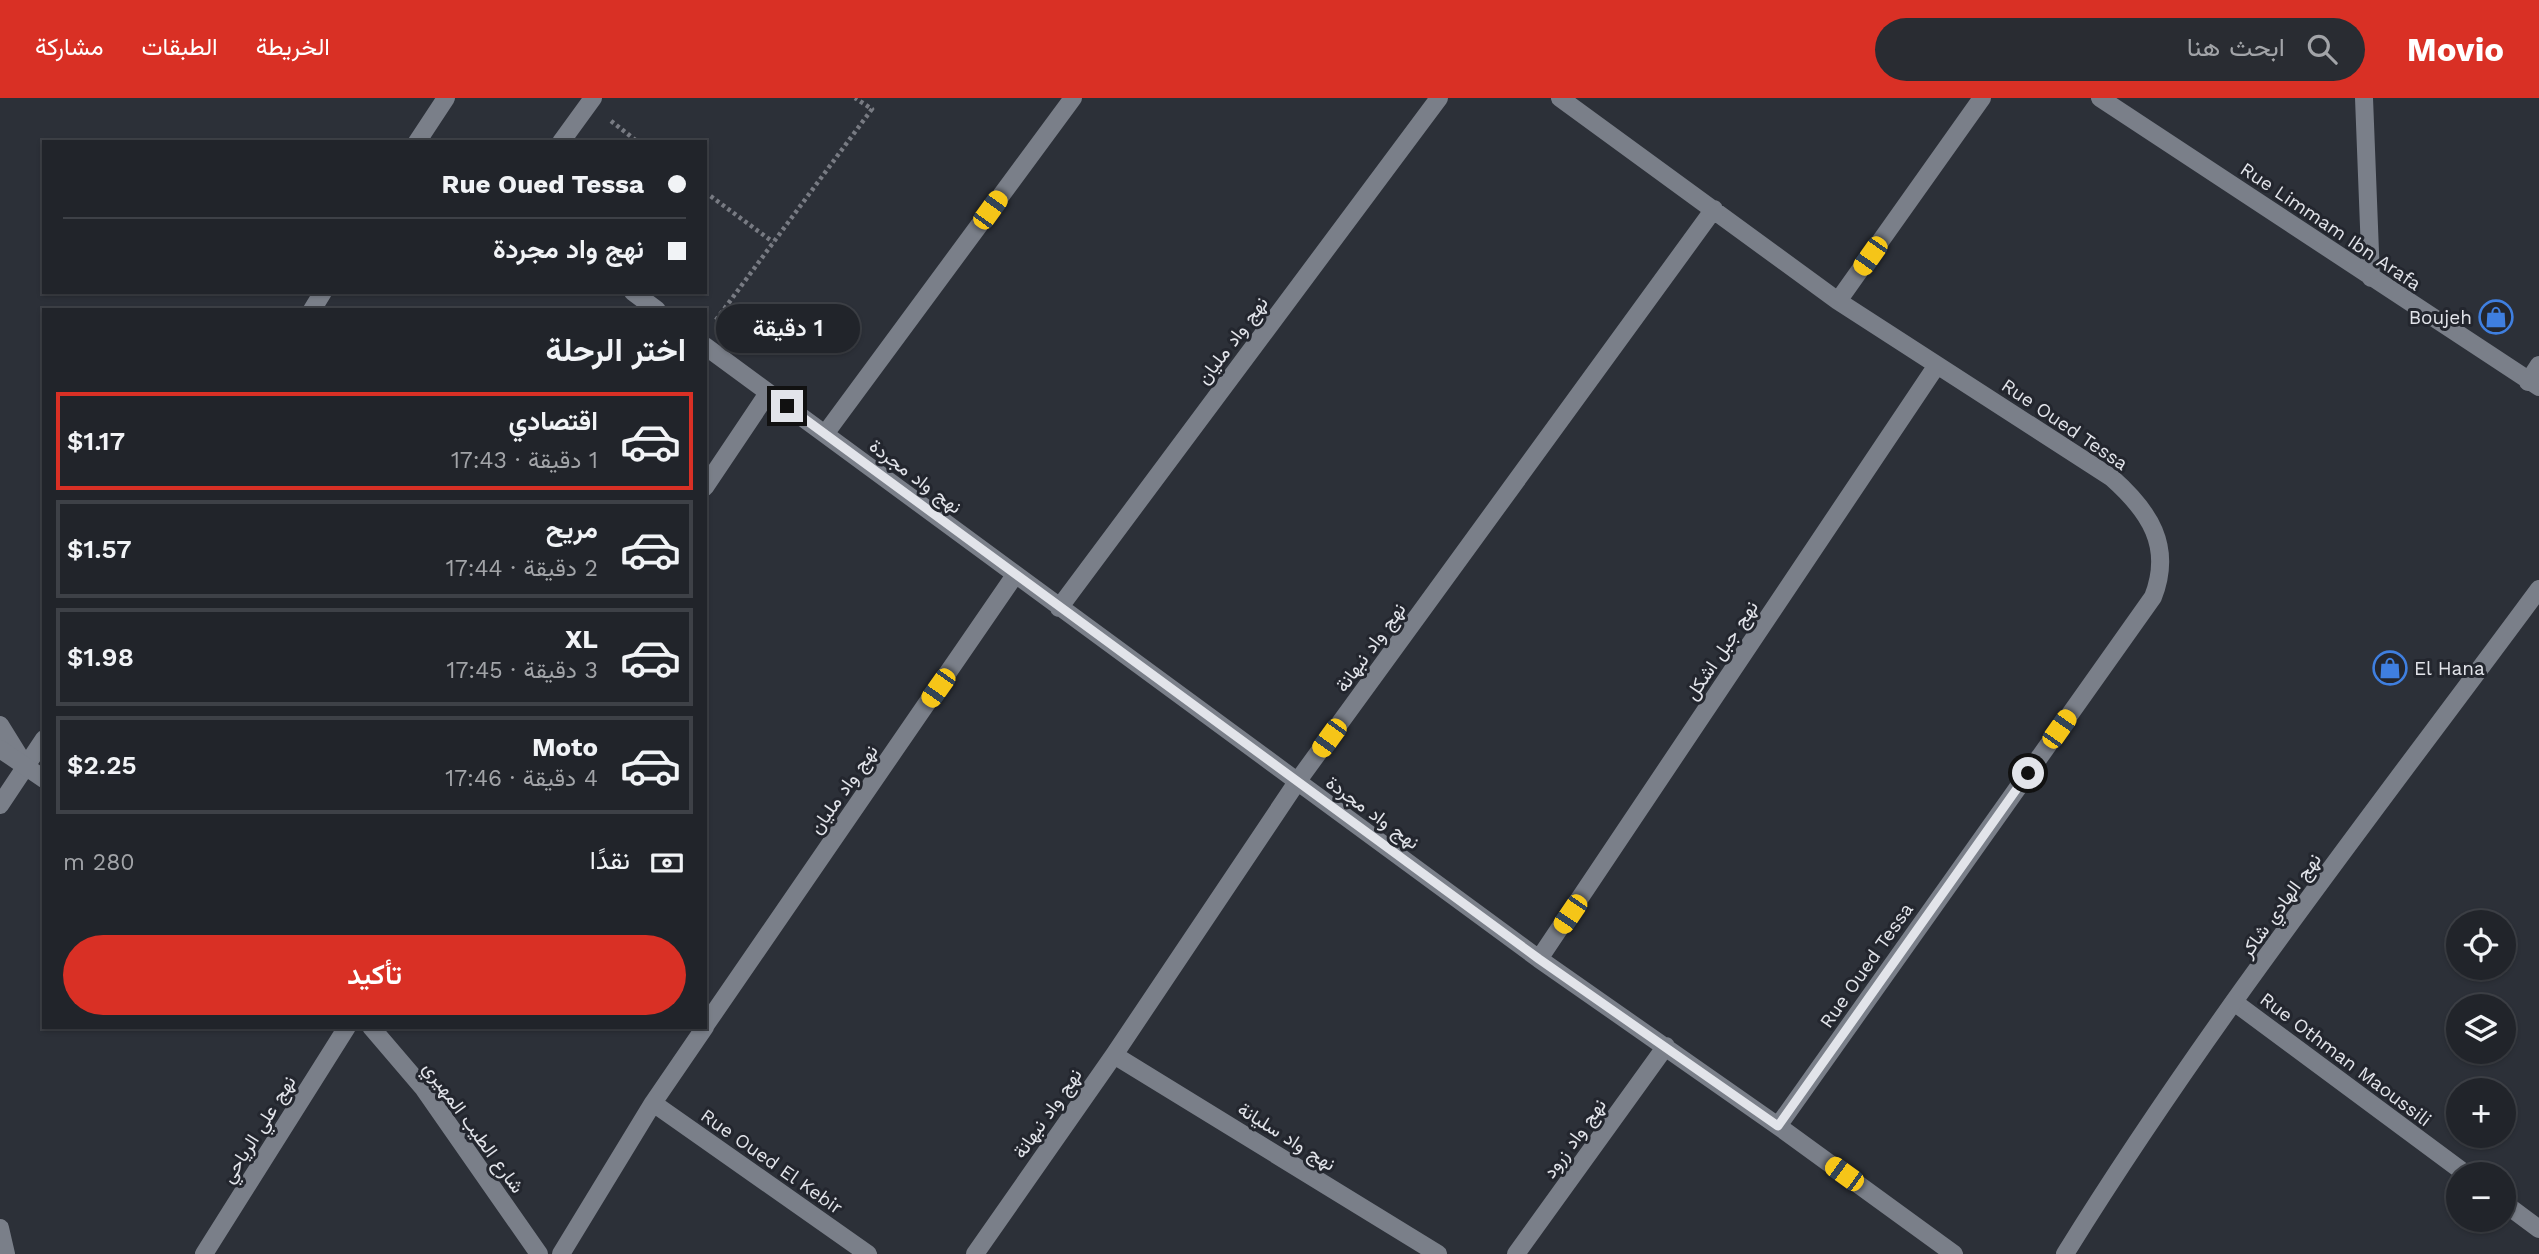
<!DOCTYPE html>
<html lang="ar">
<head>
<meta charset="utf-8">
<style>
	body { margin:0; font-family:"Work Sans",Vazirmatn,sans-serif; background:#292c32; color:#f1f3f6; direction:rtl; height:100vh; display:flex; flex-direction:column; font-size:26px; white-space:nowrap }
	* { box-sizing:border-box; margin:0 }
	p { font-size:23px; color:#a2a4a8 }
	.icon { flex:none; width:38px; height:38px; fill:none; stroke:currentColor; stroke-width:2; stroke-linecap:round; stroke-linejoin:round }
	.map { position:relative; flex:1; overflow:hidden; direction:ltr }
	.drawer { position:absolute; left:42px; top:210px; width:665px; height:721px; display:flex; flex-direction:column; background:#21242a; border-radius:0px; box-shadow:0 2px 5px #0004,0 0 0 2px #3e4147; direction:rtl }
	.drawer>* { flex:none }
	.banner { position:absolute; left:42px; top:42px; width:665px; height:154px; border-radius:0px; box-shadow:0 2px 5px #0004,0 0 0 2px #3e4147; direction:rtl; display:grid; align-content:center; height:154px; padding:0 21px; background:#21242a }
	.buttons { position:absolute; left:2446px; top:812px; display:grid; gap:14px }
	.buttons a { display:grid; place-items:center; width:70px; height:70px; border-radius:50%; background:#21242a; box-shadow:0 2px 5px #0004,0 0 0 2px #3e4147; font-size:35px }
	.end { position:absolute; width:32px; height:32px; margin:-16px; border:9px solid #e2e4ea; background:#111; box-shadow:0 0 0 4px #111 }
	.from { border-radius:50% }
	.bubble { position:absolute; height:49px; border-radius:24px; background:#21242a; box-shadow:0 2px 5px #0004,0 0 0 2px #3e4147; font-size:23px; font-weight:600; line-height:49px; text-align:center; direction:rtl }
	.car { position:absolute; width:21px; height:42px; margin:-21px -10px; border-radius:9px; box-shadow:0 0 5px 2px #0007; background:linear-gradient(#f5c518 24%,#345 0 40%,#f5c518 0 76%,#345 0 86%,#f5c518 0) }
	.banner b { display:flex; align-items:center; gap:24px; height:66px; font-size:26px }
	.banner b+b { border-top:2px solid #3e4147 }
	.banner i { width:18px; height:18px; background:#f1f3f6 }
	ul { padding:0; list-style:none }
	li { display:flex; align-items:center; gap:21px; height:98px; margin:0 14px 10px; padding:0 7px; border:4px solid #3e4147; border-radius:0px }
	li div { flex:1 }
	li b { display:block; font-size:26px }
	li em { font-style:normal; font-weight:600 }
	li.on { border-color:#d93025 }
	li>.icon { width:63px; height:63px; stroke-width:1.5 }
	h2 { padding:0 21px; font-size:32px; line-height:84px }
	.pay { display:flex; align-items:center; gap:18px; height:77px; padding:0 21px; font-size:26px }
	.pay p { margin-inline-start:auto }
	.cta { display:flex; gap:14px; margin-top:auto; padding:14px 21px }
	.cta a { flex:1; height:80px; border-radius:42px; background:#d93025; color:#fff; font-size:28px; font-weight:600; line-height:80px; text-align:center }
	header { display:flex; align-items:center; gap:42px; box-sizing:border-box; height:98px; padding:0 35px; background:#d93025; color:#fff }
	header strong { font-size:33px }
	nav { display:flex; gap:38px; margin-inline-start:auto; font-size:24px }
	.search { width:490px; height:63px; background:#292c32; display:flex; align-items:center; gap:18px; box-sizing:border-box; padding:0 24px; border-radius:38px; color:#a2a4a8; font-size:26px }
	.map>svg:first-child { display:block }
</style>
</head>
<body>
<header>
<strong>Movio</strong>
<div class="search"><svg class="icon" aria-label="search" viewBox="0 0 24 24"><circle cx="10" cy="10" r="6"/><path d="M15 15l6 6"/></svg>ابحث هنا</div>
<nav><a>الخريطة</a><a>الطبقات</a><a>مشاركة</a></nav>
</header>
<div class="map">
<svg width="2539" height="1156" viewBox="0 0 2539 1156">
	<rect width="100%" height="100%" fill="#2c3038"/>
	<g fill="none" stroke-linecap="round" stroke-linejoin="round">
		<path stroke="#787b83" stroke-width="4.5" stroke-dasharray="3.5 3.5" stroke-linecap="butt" d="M611,23L638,44
			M705,94L773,144
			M716,222L872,11L855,0"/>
		<path stroke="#7a7f89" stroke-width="18" d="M1560,0L1838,203L2112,380C2149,413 2173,448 2153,499L1778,1028
			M2100,0L2539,289
			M2364,0L2371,180
			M417,44L446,0
			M561,44L593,0
			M633,194L657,212
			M1838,203L1982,0
			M312,212L323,194
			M705,248L1539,861L1778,1028L1954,1156
			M2528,284L2539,267
			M825,336L1073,0
			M705,389L768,295
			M1059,510L1439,0
			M0,627L26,669
			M0,707L44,641
			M1539,861L1937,267
			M2234,904L2466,1076
			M705,928L1015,477
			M1114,957L1438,1156
			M653,1005L868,1156
			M2504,1105L2539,1131
			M0,1130L6,1156
			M204,1156L347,929
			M561,1156L653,1005L705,929
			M975,1156L1114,957L1297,684L1714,111
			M1516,1156L1666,948"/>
		<path stroke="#7a7f89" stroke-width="18" d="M0,651L44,681
			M371,929L424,991L539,1156
			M2065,1156C2208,925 2378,709 2539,491"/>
	</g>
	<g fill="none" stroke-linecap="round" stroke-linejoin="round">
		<path stroke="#e2e4ea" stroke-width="9" d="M787,308L1539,861L1778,1028L2028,675"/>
	</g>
	<defs>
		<symbol id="shop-ring" viewBox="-11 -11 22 22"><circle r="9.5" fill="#23262e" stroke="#3f7fe0" stroke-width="1.5"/><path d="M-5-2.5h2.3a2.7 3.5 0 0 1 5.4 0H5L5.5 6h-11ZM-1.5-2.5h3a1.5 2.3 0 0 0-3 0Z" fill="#3f7fe0"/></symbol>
	</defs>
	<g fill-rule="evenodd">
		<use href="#shop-ring" x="2477" y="200" width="38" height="38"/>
		<use href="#shop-ring" x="2371" y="551" width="38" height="38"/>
	</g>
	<g text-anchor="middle" stroke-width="6" stroke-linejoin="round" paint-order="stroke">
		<g font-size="19" fill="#e2e4ea" stroke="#23262e">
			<text transform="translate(2331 128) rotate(34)" y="7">Rue Limmam Ibn Arafa</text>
			<text transform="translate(1232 242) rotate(-53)" y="7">نهج واد مليان</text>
			<text transform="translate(2065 326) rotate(34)" y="7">Rue Oued Tessa</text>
			<text transform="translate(916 378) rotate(37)" y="7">نهج واد مجردة</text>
			<text transform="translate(1370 549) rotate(-54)" y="7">نهج واد نبهانة</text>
			<text transform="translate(1721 552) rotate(-56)" y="7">نهج جبل اشكل</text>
			<text transform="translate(843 691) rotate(-55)" y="7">نهج واد مليان</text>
			<text transform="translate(1373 714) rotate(36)" y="7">نهج واد مجردة</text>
			<text transform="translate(2280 807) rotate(-54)" y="7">نهج الهادي شاكر</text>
			<text transform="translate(1866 867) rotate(-55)" y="7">Rue Oued Tessa</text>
			<text transform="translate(2346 961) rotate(37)" y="7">Rue Othman Maoussili</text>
			<text transform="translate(1047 1015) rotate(-55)" y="7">نهج واد نبهانة</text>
			<text transform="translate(474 1029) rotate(54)" y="7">شارع الطيب المهيري</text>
			<text transform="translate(258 1031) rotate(-58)" y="7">نهج علي الرياحي</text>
			<text transform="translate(1287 1038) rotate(32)" y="7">نهج واد سليانة</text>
			<text transform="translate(1574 1040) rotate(-54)" y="7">نهج واد زرود</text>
			<text transform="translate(772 1063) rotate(35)" y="7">Rue Oued El Kebir</text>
		</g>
		<g font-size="19" fill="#e2e4ea" stroke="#23262e" text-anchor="end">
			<text x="2472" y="226">Boujeh</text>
			<text x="2414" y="577" text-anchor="start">El Hana</text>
		</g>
	</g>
</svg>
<div class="buttons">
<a><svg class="icon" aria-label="locate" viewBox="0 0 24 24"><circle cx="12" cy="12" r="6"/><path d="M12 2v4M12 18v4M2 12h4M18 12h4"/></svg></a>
<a><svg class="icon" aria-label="layers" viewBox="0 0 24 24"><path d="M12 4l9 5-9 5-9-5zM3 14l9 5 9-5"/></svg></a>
<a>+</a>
<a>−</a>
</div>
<i class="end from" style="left:2028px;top:675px"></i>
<i class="end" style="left:787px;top:308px"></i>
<div class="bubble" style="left:716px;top:206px;width:144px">1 دقيقة</div>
<i class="car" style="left:990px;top:112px;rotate:36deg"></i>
<i class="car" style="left:1870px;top:158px;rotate:215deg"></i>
<i class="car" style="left:938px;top:590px;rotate:215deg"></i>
<i class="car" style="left:2059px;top:631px;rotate:35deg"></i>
<i class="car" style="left:1329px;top:640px;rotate:216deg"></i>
<i class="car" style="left:1570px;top:816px;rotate:214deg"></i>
<i class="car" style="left:1844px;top:1076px;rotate:306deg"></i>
<div class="banner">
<b><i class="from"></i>Rue Oued Tessa</b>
<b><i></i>نهج واد مجردة</b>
</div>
<section class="drawer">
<h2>اختر الرحلة</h2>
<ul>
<li class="on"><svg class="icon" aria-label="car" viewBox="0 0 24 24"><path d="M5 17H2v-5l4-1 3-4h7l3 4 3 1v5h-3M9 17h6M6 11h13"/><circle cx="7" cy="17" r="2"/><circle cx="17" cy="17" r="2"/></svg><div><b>اقتصادي</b><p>1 دقيقة · 17:43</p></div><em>$1.17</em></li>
<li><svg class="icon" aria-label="car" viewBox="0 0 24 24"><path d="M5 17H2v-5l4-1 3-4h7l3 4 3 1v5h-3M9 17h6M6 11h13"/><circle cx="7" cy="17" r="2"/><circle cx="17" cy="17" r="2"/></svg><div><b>مريح</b><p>2 دقيقة · 17:44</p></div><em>$1.57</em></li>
<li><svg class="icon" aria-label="car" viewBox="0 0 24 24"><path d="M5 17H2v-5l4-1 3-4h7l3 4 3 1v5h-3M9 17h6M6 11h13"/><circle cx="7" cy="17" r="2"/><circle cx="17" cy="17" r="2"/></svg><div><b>XL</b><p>3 دقيقة · 17:45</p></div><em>$1.98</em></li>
<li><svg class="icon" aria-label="car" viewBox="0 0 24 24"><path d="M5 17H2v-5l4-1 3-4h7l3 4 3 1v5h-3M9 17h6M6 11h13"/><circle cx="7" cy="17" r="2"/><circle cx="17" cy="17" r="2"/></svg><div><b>Moto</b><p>4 دقيقة · 17:46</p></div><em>$2.25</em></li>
</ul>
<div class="pay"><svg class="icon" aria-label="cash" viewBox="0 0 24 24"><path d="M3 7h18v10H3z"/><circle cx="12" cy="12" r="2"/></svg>نقدًا<p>280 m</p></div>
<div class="cta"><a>تأكيد</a></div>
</section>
</div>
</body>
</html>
